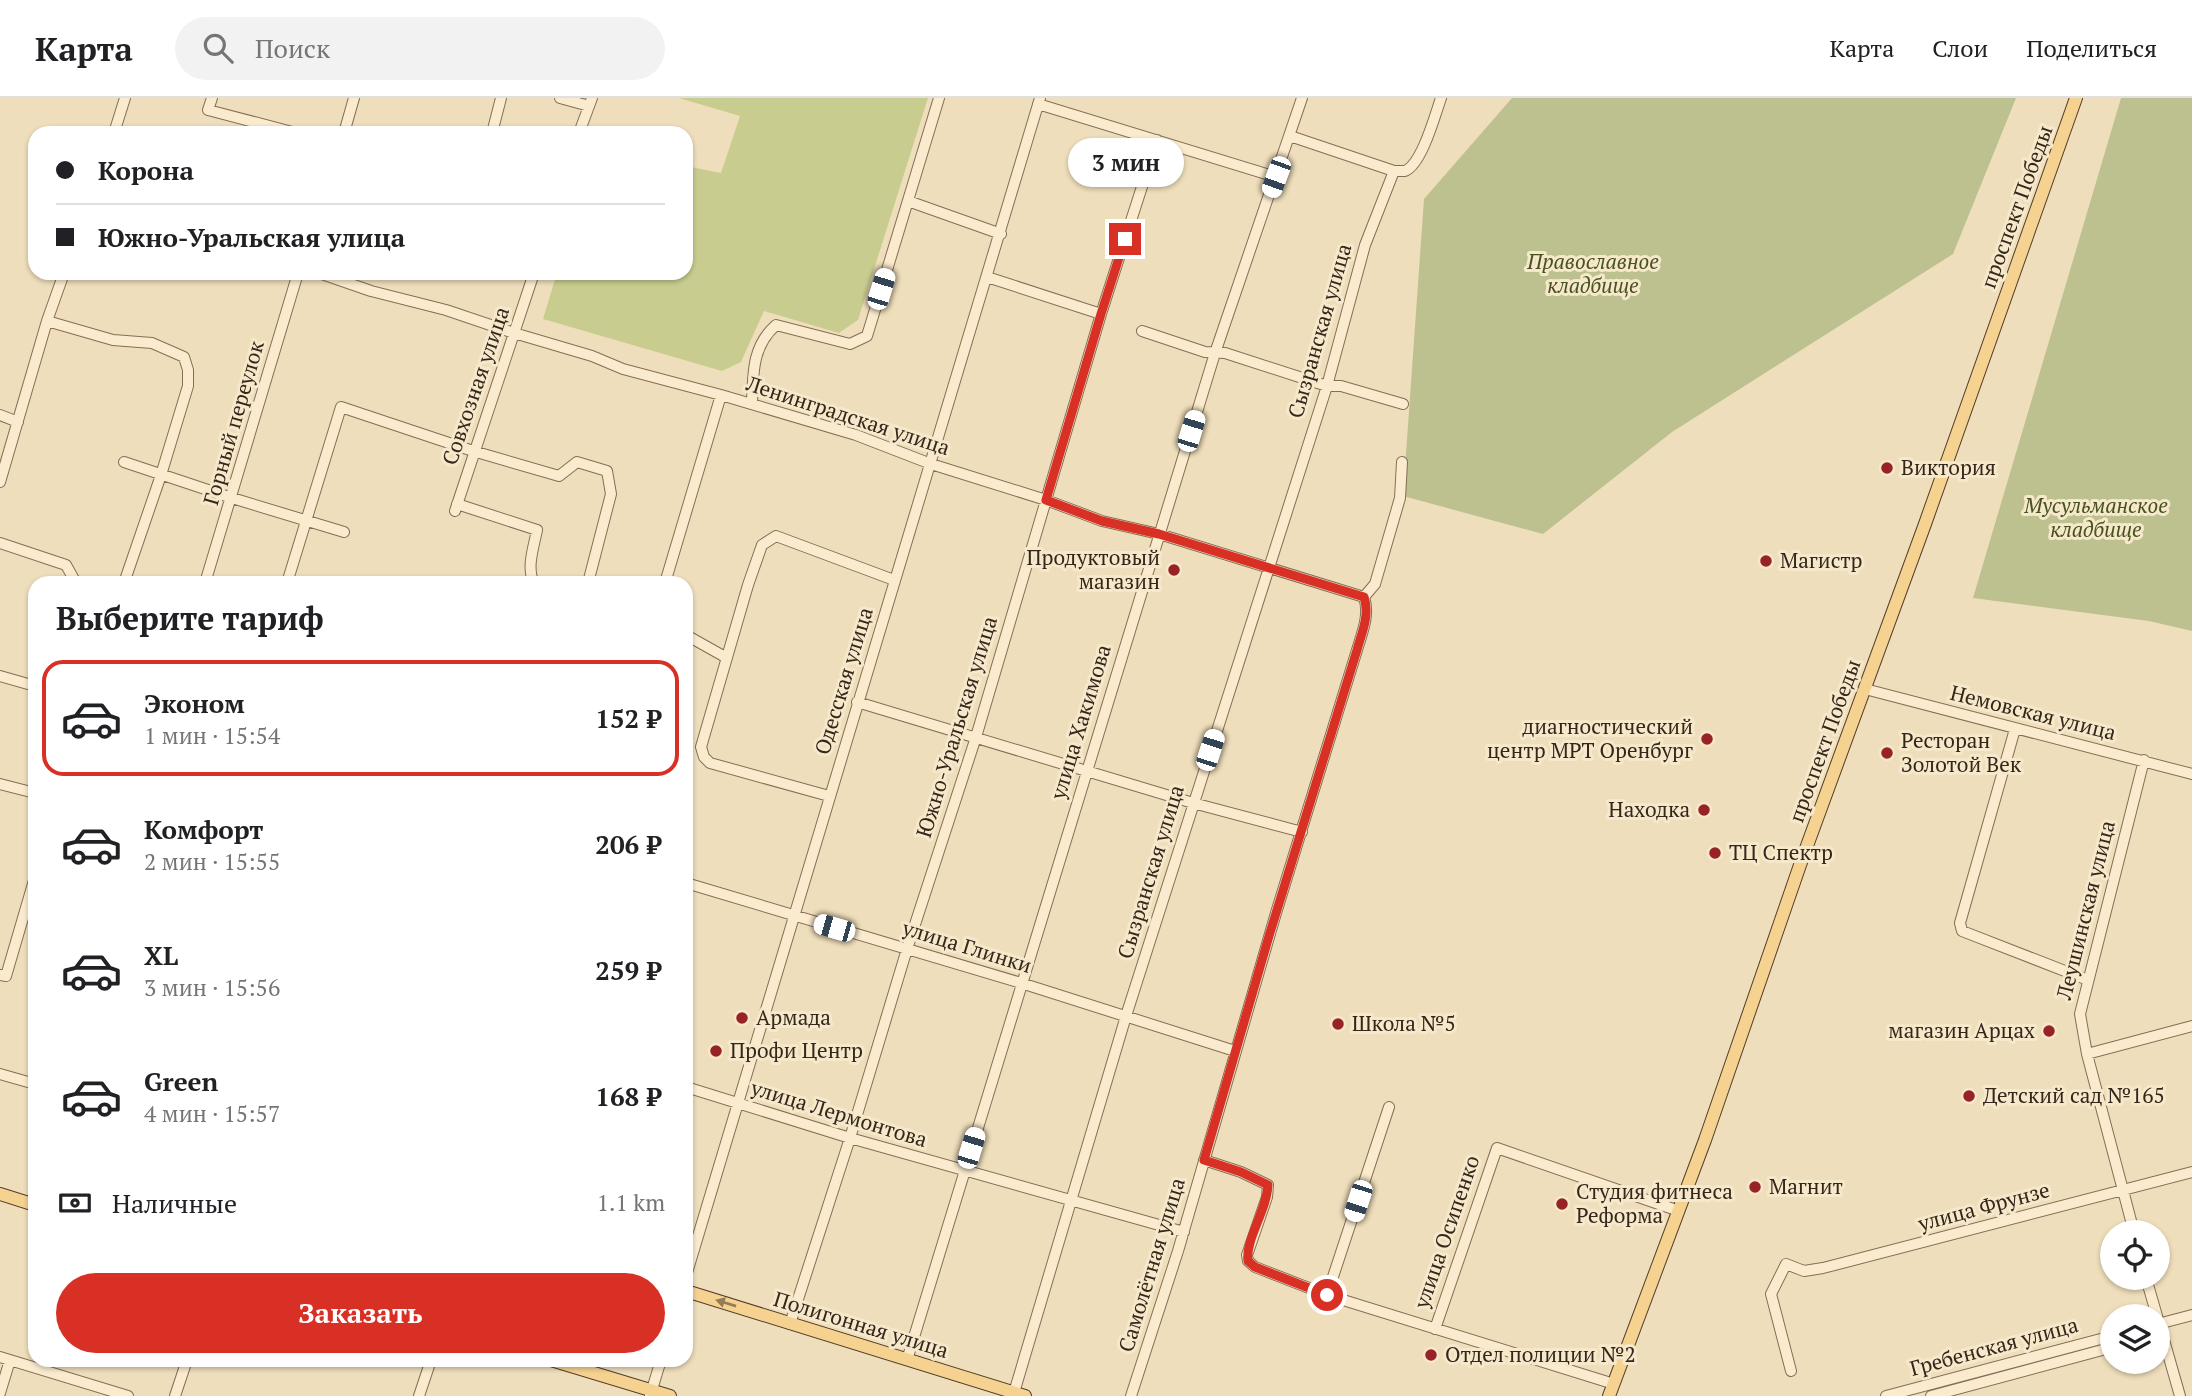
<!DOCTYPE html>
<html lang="ru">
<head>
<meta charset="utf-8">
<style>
	body { margin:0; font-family:"PT Serif",serif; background:#f2f2f2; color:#202124; height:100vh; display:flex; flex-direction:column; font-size:26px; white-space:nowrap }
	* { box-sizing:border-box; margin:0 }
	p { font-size:23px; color:#757577 }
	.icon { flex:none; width:38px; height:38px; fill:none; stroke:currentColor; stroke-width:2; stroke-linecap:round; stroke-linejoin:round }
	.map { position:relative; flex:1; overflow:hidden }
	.side { position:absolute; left:28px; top:478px; width:665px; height:791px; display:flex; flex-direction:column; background:#fff; border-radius:21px; box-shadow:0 2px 5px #0004 }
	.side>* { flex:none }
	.banner { position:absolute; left:28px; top:28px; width:665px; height:154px; border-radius:21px; box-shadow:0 2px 5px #0004; display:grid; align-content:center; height:154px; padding:0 28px; background:#fff }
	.tools { position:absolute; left:2100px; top:1122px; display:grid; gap:14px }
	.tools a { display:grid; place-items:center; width:70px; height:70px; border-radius:50%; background:#fff; box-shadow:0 2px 5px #0004; font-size:35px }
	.end { position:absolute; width:32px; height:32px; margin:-16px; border:9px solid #d93025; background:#fff; box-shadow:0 0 0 4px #fff }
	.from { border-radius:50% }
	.bubble { position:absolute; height:49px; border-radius:24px; background:#fff; box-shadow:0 2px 5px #0004; font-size:23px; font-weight:600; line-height:49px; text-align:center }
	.car { position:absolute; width:21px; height:42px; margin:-21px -10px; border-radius:9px; box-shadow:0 0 5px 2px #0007; background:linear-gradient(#fff 24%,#345 0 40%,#fff 0 76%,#345 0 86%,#fff 0) }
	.banner b { display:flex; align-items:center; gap:24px; height:66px; font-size:26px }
	.banner b+b { border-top:2px solid #e0e0e0 }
	.banner i { width:18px; height:18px; background:#202124 }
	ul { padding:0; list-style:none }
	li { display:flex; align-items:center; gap:21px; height:116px; margin:0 14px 10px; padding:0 14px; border:4px solid transparent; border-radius:21px }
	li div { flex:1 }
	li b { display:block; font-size:26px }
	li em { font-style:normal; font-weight:600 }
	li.active { border-color:#d93025 }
	li>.icon { width:63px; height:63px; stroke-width:1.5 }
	h2 { padding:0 28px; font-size:32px; line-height:84px }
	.pay { display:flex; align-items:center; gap:18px; height:77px; padding:0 28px; font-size:26px }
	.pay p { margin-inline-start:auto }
	.cta { display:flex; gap:14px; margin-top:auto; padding:14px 28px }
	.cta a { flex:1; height:80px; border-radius:42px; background:#d93025; color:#fff; font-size:28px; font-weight:600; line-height:80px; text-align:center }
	header { display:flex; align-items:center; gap:42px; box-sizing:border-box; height:98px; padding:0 35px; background:#fff; border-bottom:2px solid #e0e0e0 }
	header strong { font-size:33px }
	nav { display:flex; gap:38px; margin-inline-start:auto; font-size:24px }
	.search { width:490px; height:63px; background:#f2f2f2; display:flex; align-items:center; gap:18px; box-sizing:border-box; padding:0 24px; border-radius:38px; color:#757577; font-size:26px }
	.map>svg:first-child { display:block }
</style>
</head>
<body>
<header>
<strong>Карта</strong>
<div class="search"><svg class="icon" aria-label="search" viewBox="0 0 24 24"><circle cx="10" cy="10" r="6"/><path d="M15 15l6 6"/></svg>Поиск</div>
<nav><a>Карта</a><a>Слои</a><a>Поделиться</a></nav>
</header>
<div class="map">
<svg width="2192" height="1298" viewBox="0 0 2192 1298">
	<rect width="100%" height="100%" fill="#efdebb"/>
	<path fill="#c8cd8f" d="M679,0H928L858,222L839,235L764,213L741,264L722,273L543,221L557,175H686V68L721,75L740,18Z"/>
	<path fill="#bcc18f" d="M1512,0H2016L1953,156L1672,334L1543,436L1403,398L1424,101Z
		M2121,0H2192V533L2149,523L1973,500Z"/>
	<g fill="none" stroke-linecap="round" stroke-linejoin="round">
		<defs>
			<path id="minor" d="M212,0L208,12L296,35
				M560,0L589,8
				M1038,6L1276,79
				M114,35L125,0
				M344,35L354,0
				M492,35L501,0
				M579,35L592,0
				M1290,38L1394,73
				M908,103L1001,136
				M319,175L371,193L446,212L514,235L592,258L623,271L721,297L856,337L931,366L1046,402L1102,423L1159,436L1364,499
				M987,179L1101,216
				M47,223L113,242L152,245L184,259L188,272V288L161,377L124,485
				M1142,233L1205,254L1225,255L1327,288H1341L1403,306
				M752,306C753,276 752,248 776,227L850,246L867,238L939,0
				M0,317L18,324
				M124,364L232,400L344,434
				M0,384L47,223L64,175
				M457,406L537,432C534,448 526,470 534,485
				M455,413L534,175
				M0,445L66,467L76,485
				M205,485L298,175
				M287,485L341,309L473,353L559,378L577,364L607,373L611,396L588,485
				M665,485L721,297
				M1364,499L1375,486L1400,400L1402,364
				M686,537L727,560
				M0,578L35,588
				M1865,591L2192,676
				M857,604L1193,705L1302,734
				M2015,631L1960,825L1962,833L2088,882
				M0,686L35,695
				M829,698L710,665L704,659L701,649L748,487L762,447L776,438L894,482
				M686,785L1021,885L1235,953
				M0,877L6,878L35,779
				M2087,956L2192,928
				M0,976L35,986
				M686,989L850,1040L1184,1134
				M1204,1062L1241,1074L1268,1087L1267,1099L1247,1157L1248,1163L1255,1169L1327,1197L1614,1286
				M2134,1134L2087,956L2080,916L2144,662
				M686,1178L1040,0
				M2146,1180L2157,1218
				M1327,1197L1389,1009
				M2158,1221L2180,1298
				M790,1226L850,1040L907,851L976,639L1101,216L1157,42
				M2158,1226L2192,1217
				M1435,1231L1497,1050L1679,1113
				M0,1259L128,1298
				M907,1262L1215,255L1302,0
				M1791,1273L1771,1196L1786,1166L1804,1173L1823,1170L2192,1074
				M0,1295L10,1262
				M175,1298L187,1262
				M419,1298L431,1262
				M650,1298L661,1262
				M1013,1298L1126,918L1327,288L1365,147L1394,73C1394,73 1405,73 1405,73C1422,66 1435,17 1441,0
				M1131,1298L1178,1153L1276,815L1357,552C1362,535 1370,517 1364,499
				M1886,1298L2112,1238
				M1931,1298L2106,1251"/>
			<path id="major" d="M0,1096L35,1107
				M686,1193L1025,1298
				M551,1262L670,1298
				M1609,1298L1705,1042L1800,767L1925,426L2076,0"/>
		</defs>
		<use href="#minor" stroke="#866e55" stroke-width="12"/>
		<use href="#major" stroke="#533c2a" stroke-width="14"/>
		<use href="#minor" stroke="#faebce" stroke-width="10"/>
		<use href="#major" stroke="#f5d290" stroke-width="12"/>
	</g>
	<defs><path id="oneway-solid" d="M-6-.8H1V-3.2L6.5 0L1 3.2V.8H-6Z" transform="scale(1.75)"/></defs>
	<use fill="#957c55" href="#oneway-solid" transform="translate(726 1205) rotate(-163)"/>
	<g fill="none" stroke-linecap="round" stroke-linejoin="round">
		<path stroke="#d93025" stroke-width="9" d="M1125,141L1101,216L1046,402L1102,423L1159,436L1364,499C1370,517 1362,534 1357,552L1269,838L1204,1062L1241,1074L1268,1087C1267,1112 1245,1142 1248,1163L1255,1169L1327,1197"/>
	</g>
	<g fill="#972327" stroke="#f6e8cb" stroke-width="2.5">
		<circle cx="1887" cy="370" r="7"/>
		<circle cx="1766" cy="463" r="7"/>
		<circle cx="1174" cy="472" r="7"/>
		<circle cx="1707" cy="641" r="7"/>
		<circle cx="1887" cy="655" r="7"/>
		<circle cx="1704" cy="712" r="7"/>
		<circle cx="1715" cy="755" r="7"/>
		<circle cx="742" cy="920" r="7"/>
		<circle cx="1338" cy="926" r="7"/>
		<circle cx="2049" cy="933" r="7"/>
		<circle cx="716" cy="953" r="7"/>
		<circle cx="1969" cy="998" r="7"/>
		<circle cx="1755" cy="1089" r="7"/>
		<circle cx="1562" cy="1106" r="7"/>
		<circle cx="1431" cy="1257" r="7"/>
	</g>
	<g text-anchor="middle" stroke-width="6" stroke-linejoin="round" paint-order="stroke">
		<g font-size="21" fill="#35261a" stroke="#f6e8cb">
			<text transform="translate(2017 109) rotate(-70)" y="7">проспект Победы</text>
			<text transform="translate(1320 233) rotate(-74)" y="7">Сызранская улица</text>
			<text transform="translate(476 288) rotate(-71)" y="7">Совхозная улица</text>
			<text transform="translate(848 318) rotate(18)" y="7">Ленинградская улица</text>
			<text transform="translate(234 325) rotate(-74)" y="7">Горный переулок</text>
			<text transform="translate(844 583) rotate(-73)" y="7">Одесская улица</text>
			<text transform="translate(2033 615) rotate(14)" y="7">Немовская улица</text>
			<text transform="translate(1081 624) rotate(-73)" y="7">улица Хакимова</text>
			<text transform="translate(957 629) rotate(-73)" y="7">Южно-Уральская улица</text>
			<text transform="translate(1825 643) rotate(-70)" y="7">проспект Победы</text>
			<text transform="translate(1151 774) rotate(-73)" y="7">Сызранская улица</text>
			<text transform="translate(2086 812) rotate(-76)" y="7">Леушинская улица</text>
			<text transform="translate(967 849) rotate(17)" y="7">улица Глинки</text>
			<text transform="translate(839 1016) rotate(17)" y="7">улица Лермонтова</text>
			<text transform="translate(1984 1109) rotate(-15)" y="7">улица Фрунзе</text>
			<text transform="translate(1447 1134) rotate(-71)" y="7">улица Осипенко</text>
			<text transform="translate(1152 1167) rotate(-73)" y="7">Самолётная улица</text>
			<text transform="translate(861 1227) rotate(17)" y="7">Полигонная улица</text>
			<text transform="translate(1994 1249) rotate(-15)" y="7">Гребенская улица</text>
		</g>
		<g font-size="21" font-style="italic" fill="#475220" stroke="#f6e8cb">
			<text x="1593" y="171">Православное<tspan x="1593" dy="24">кладбище</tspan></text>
			<text x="2096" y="415">Мусульманское<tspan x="2096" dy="24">кладбище</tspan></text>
		</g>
		<g font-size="21" fill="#35261a" stroke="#f6e8cb" text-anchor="start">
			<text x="1901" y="377">Виктория</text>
			<text x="1160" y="467" text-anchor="end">Продуктовый<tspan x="1160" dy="24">магазин</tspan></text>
			<text x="1780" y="470">Магистр</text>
			<text x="1693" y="636" text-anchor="end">диагностический<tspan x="1693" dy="24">центр МРТ Оренбург</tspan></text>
			<text x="1901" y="650">Ресторан<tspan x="1901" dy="24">Золотой Век</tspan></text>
			<text x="1690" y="719" text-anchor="end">Находка</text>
			<text x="1729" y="762">ТЦ Спектр</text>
			<text x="756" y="927">Армада</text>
			<text x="1352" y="933">Школа №5</text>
			<text x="2035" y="940" text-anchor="end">магазин Арцах</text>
			<text x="730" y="960">Профи Центр</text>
			<text x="1983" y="1005">Детский сад №165</text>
			<text x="1769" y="1096">Магнит</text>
			<text x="1576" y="1101">Студия фитнеса<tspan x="1576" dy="24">Реформа</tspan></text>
			<text x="1445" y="1264">Отдел полиции №2</text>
		</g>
	</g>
</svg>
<div class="tools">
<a><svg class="icon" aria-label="locate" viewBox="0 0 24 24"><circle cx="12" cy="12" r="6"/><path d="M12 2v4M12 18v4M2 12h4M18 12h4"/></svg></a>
<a><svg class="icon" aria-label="layers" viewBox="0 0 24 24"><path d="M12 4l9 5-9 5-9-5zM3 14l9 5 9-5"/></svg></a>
</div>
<i class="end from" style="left:1327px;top:1197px"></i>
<i class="end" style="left:1125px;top:141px"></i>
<div class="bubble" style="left:1068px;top:40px;width:116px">3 мин</div>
<i class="car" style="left:1276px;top:79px;rotate:200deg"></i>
<i class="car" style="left:881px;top:191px;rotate:17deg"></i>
<i class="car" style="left:1191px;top:333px;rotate:17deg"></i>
<i class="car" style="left:1210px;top:652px;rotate:18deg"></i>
<i class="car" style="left:834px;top:830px;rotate:286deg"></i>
<i class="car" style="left:971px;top:1050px;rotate:17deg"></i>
<i class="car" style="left:1358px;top:1103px;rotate:198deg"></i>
<div class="banner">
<b><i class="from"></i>Корона</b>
<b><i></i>Южно-Уральская улица</b>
</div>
<section class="side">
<h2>Выберите тариф</h2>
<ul>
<li class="active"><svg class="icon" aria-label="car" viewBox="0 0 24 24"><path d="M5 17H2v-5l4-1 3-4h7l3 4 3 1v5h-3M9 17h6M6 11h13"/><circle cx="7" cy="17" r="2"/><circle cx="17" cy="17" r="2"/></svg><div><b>Эконом</b><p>1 мин · 15:54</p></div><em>152 ₽</em></li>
<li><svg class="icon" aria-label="car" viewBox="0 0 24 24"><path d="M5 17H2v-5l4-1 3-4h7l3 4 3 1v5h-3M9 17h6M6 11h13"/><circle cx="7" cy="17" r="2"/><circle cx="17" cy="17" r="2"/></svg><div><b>Комфорт</b><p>2 мин · 15:55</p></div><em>206 ₽</em></li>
<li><svg class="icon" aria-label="car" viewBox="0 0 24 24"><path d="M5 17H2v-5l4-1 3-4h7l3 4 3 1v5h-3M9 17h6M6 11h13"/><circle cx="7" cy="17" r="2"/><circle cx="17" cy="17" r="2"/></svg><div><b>XL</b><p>3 мин · 15:56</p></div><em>259 ₽</em></li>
<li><svg class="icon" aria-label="car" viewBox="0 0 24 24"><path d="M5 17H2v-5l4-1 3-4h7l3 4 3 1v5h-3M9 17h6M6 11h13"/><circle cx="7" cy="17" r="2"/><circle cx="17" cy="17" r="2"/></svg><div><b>Green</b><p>4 мин · 15:57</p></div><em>168 ₽</em></li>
</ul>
<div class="pay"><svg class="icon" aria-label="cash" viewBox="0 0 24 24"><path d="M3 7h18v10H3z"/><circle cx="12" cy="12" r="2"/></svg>Наличные<p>1.1 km</p></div>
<div class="cta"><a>Заказать</a></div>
</section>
</div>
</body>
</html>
